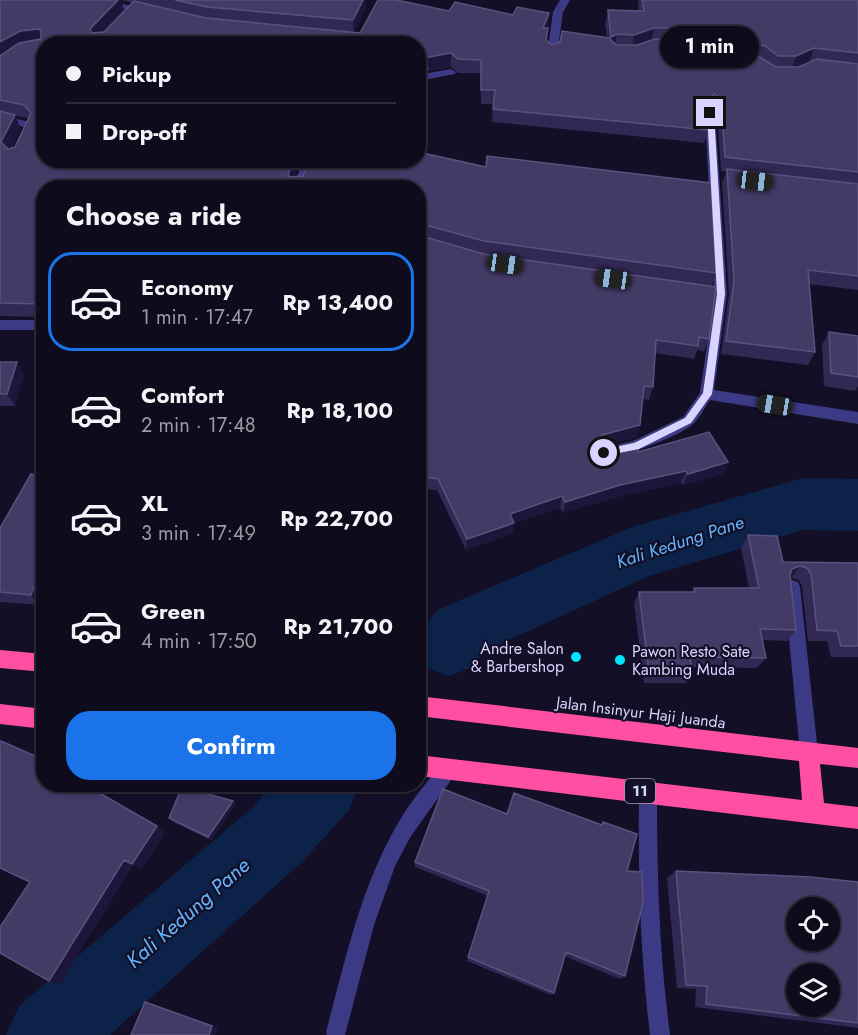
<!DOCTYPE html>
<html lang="en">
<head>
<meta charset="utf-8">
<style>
	body { margin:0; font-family:Jost,sans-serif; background:#1c1929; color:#f1f3f6; height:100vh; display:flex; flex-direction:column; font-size:22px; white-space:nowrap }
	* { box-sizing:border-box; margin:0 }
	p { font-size:20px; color:#9b9ba3 }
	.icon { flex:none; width:33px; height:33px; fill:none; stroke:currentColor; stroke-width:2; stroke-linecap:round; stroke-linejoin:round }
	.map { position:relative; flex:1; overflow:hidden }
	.side { position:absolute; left:36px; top:180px; width:390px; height:612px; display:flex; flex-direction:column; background:#0e0b1c; border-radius:24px; box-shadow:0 2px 4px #0004,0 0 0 2px #2e2b3b }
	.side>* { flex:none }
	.hud { position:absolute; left:36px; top:36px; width:390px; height:132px; border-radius:24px; box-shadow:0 2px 4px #0004,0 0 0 2px #2e2b3b; display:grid; align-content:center; height:132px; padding:0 30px; background:#0e0b1c }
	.controls { position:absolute; left:786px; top:897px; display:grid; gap:12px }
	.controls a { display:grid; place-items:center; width:54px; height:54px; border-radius:50%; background:#0e0b1c; box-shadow:0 2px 4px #0004,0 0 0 2px #2e2b3b; font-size:30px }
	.end { position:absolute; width:27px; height:27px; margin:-14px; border:8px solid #d9d4ff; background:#111; box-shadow:0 0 0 3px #111 }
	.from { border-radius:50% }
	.bubble { position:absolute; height:42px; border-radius:21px; background:#0e0b1c; box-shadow:0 2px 4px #0004,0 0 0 2px #2e2b3b; font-size:20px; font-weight:700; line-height:42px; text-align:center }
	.car { position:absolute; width:18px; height:36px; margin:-18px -9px; border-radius:8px; box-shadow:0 0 4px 2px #0007; background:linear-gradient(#222 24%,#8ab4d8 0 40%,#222 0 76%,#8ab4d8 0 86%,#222 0) }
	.hud b { display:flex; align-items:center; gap:21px; height:57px; font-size:22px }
	.hud b+b { border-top:2px solid #2e2b3b }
	.hud i { width:15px; height:15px; background:#f1f3f6 }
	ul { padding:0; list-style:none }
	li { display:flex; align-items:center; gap:18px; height:99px; margin:0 12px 9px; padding:0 18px; border:3px solid transparent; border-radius:24px }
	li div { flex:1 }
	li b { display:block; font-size:22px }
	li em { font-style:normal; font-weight:700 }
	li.active { border-color:#1a73e8 }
	li>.icon { width:54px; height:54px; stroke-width:1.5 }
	h2 { padding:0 30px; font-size:27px; line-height:72px }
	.button { display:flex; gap:12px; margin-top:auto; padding:12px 30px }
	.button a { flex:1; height:69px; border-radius:24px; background:#1a73e8; color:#fff; font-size:24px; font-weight:700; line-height:69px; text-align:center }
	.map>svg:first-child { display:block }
</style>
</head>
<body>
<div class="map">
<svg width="858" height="1035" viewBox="0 0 858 1035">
	<rect width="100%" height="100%" fill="#130f26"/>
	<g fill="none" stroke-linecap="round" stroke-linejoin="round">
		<path fill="#0c2248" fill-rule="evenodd" d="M803,478L858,479V531L803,530L649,576L485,651L473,667L449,676L425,667C413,640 420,630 439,609L635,526Z
			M273,784H359L349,810L304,860L110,1035H6L19,1006L252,808Z"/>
		<path fill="#3d3a85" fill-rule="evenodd" d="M92,0H109L152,12L147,15Z
			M560,0H570L563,12L557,54L552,57L547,54L553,12Z
			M451,69L456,72L455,74L418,81V75Z
			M710,110L715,113L727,294L714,390L858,412V424L710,400C705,407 700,417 694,423C685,433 628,457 616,453L614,449L616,445L633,441L683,417L700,393L714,298L696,296L690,291L696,286L714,289L705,113Z
			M0,115L34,123L35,125L28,143H20L18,141L24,127L0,121Z
			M304,160H315L304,188H292Z
			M0,320H44V330H0Z
			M792,580L798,582L800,587L818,753L815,759L809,762L803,759L800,753L784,587L786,582Z
			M450,760L456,763L459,769L411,836L395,866L374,925L345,1035H327L326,1032C349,946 368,852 427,782C434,774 440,764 450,760Z
			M648,783L654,786L657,792C657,876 659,951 670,1035H650C640,951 638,876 639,792L642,786Z"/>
		<path fill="#ff4fa3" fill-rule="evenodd" d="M0,650L44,654V672L0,668Z
			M418,696L858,748V768L820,764L824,803L858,807V829L418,776V755L802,800L799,761L418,716Z
			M0,704L44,709V729L0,724Z"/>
	</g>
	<path fill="#312854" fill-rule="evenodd" d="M0,0H366V9L354,32L360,33L378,0H396L449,11L455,2L513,15L517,7L549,13L547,40L552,45L560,42L562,31L607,38L605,24L608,10L639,11L638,0H858V290L809,284L815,352L808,365L721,354L729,294L722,183L726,172L721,171L717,113L711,108L707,110L708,130L704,143L492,122L493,104H481L480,73H458L451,67L428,71V81L418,121V44H44V160H301L294,177L303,176L310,160H418V152L486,167L487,156L711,183L716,273L712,286L716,287L709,339L704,351L697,350L694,359L655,353L653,387L649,400L643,399L640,425L637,437L601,446L608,449L639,442L638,452L709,432L728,462L723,474L683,485L681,483L617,497L563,513L560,508L514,523L513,533L466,550L437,490L418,488V188H44V317L0,316ZM121,0L132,3L104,32L124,11ZM15,116L29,118L15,147L11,148L21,129Z
		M829,332L858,336V386L855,391L824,386L822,345Z
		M44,356V374L39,365Z
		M0,362H17L24,375L15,406H0Z
		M34,475L39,605L0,602V528Z
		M748,535L783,562L858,563V657H831L827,641H808L802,586L799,580L791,578H790L796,630L787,641L762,640L766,658L757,668L691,667L692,673L686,683H644L634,603L639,592H692L694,588H749L741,548Z
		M233,801L236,804L211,840L173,822L169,818Z
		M507,814L601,825L603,822L627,871L625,976L620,979L564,956L554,993L551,995L467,961L488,896L415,867V862Z
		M676,871L858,882V1028L695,1007L696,989L677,988L667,878Z"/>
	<path fill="#1d163a" d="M118,0H121L124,11L94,42L90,29Z
		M363,0H366V9L354,34L353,20Z
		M549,13L548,26L542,41L543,28Z
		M654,28L651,42L632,49L634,35Z
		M39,29L44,43L0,61V42L20,31Z
		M617,34L614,48L608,51L611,37Z
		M814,48L809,62L791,70L796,56Z
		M451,53V67L428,71V81L418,121V59Z
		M715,94L711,108L703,113L707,99Z
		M15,115L21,129L7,156L1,142Z
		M294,160H301L290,187L288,174Z
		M17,362L24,375L15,406L7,394Z
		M640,425L637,437L598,447V442L602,435Z
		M728,462L723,474L683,485L688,474Z
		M686,471L681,483L617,497L563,513L565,502L620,485Z
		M562,496L560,508L514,523L513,533L466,550L467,539L510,514Z
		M44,562V593L39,605L31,595Z
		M800,566L791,578L784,581L792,569Z
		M83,784H97L92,792Z
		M233,801L236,804L211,840L208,837Z
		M157,826L165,833L141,871L132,864Z
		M124,860L133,866L60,984L49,981Z
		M152,1005L218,1027L215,1035H209Z"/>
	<path fill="#433a66" stroke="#5a527e" stroke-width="1.5" fill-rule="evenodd" d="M0,0H118L90,29L92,33L104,32L134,1L206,18L360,33L378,0H396L449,11L455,2L513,15L517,7L549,13L543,28H548L546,40L552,45L560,42L562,31L609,38L616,45H637L655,39H691L755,54L776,67H799L817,59L858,64V172L725,157L721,99L715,94L707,99L708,130L493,109L495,90H481V60L458,59L451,53L418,59V44H44V160H294L288,174L290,177L303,176L310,160H418V152L486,167L487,156L711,183L716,273L484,241L418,223V188H44V304L0,303V111L15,115L1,142L8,149L15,147L31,113L24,105L0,100V56L19,43L41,39V31L39,29L20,31L0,42Z
		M175,0H363L353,20L207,7Z
		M642,0H858V53L814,48L796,56H778L765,46L691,28H654L634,35L617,34L611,37L608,10L644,11Z
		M428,68L418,107V69Z
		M727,169L858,184V276L808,270L815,352L726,341L734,281Z
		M418,235L484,254L716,287L709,339L699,337L698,346L656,340L653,387L644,386L640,425L602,435L598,442L601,447L608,449L639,442L638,452L709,432L728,462L688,474L686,471L620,485L565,502L562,496L510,514L514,523L467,539L438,479L418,476Z
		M829,332L858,336V377L831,373Z
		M44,356V366L39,365Z
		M0,362H17L7,394H0Z
		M44,457V562L31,595L0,592V528L31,474L34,475Z
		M748,535L777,536L783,562L858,563V646H841L837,631L817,630L811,574L807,568L800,566L792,569L790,575L796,630L760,629L766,658L690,657L692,673H649L639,592H695L694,588H759Z
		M1,741L44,760V784H84L157,826L132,864L124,860L49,981L0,953V927L30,882L0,868V742Z
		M182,787L233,801L208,837L169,818Z
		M443,789L507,814L514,793L602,825L603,822L637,834L627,871L642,872L643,903L625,976L566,952L554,993L468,957L489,891L415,862Z
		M676,871L810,877L858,882V1023L706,1004L707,986L686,985ZM796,908H830V940H796ZM796,974H830V1006H796Z
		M145,1002L212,1026L209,1035H131Z"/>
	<path fill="#d9d4ff" d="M710,111L714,113L725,294L712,394L691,423L639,449L604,456L600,453L601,450L634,443L685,418L703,393L717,294L707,113Z"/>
	<g fill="#00e5ff" stroke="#130f26" stroke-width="2">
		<circle cx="576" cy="657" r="6"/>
		<circle cx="620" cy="660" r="6"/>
	</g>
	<g text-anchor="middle" stroke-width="4.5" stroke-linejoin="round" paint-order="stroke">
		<rect fill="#130f26" stroke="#9e99be" stroke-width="1.5" x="625" y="779" width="30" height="24" rx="4.5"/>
		<g font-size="15" font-weight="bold" fill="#d9d4ff">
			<text x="640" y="796">11</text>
		</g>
		<g font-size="16" fill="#d9d4ff" stroke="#130f26" text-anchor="end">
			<text x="564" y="654">Andre Salon<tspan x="564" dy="18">&amp; Barbershop</tspan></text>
			<text x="632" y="657" text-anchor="start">Pawon Resto Sate<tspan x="632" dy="18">Kambing Muda</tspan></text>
		</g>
		<g font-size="16" fill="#d9d4ff" stroke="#130f26">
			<text transform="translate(641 712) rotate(7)" y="6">Jalan Insinyur Haji Juanda</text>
		</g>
		<g font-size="18" font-style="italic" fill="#62b6ff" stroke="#130f26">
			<text transform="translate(680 542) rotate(-18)" y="6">Kali Kedung Pane</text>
		</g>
		<g font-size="21" font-style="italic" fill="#62b6ff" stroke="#130f26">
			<text transform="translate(188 913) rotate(-41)" y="7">Kali Kedung Pane</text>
		</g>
	</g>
</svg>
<div class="controls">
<a><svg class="icon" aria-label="locate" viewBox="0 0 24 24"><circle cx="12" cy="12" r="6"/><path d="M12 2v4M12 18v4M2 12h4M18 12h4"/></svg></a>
<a><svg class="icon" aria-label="layers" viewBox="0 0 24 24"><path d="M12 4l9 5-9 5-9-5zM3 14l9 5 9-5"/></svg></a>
</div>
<i class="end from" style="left:604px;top:453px"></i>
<i class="end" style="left:710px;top:113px"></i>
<div class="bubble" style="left:660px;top:26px;width:99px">1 min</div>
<i class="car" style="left:755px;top:181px;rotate:97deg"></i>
<i class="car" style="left:505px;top:264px;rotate:98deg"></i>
<i class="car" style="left:613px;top:279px;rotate:278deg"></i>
<i class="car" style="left:775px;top:405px;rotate:279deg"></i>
<div class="hud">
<b><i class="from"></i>Pickup</b>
<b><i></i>Drop-off</b>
</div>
<section class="side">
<h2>Choose a ride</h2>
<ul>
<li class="active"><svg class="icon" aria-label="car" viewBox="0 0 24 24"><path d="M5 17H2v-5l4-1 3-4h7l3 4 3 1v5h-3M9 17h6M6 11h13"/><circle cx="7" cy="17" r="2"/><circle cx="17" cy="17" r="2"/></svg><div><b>Economy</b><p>1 min · 17:47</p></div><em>Rp 13,400</em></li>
<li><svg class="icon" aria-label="car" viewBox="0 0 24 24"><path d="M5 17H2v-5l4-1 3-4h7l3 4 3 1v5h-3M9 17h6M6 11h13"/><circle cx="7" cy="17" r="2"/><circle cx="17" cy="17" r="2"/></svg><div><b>Comfort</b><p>2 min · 17:48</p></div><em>Rp 18,100</em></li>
<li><svg class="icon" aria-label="car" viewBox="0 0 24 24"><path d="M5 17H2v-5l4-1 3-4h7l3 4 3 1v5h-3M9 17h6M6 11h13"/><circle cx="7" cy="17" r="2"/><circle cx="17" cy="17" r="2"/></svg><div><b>XL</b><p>3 min · 17:49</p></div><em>Rp 22,700</em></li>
<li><svg class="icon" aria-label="car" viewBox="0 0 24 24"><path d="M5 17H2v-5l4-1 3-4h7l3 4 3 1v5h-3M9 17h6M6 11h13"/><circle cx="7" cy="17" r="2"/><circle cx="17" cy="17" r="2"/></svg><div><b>Green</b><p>4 min · 17:50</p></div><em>Rp 21,700</em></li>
</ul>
<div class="button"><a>Confirm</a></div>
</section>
</div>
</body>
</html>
